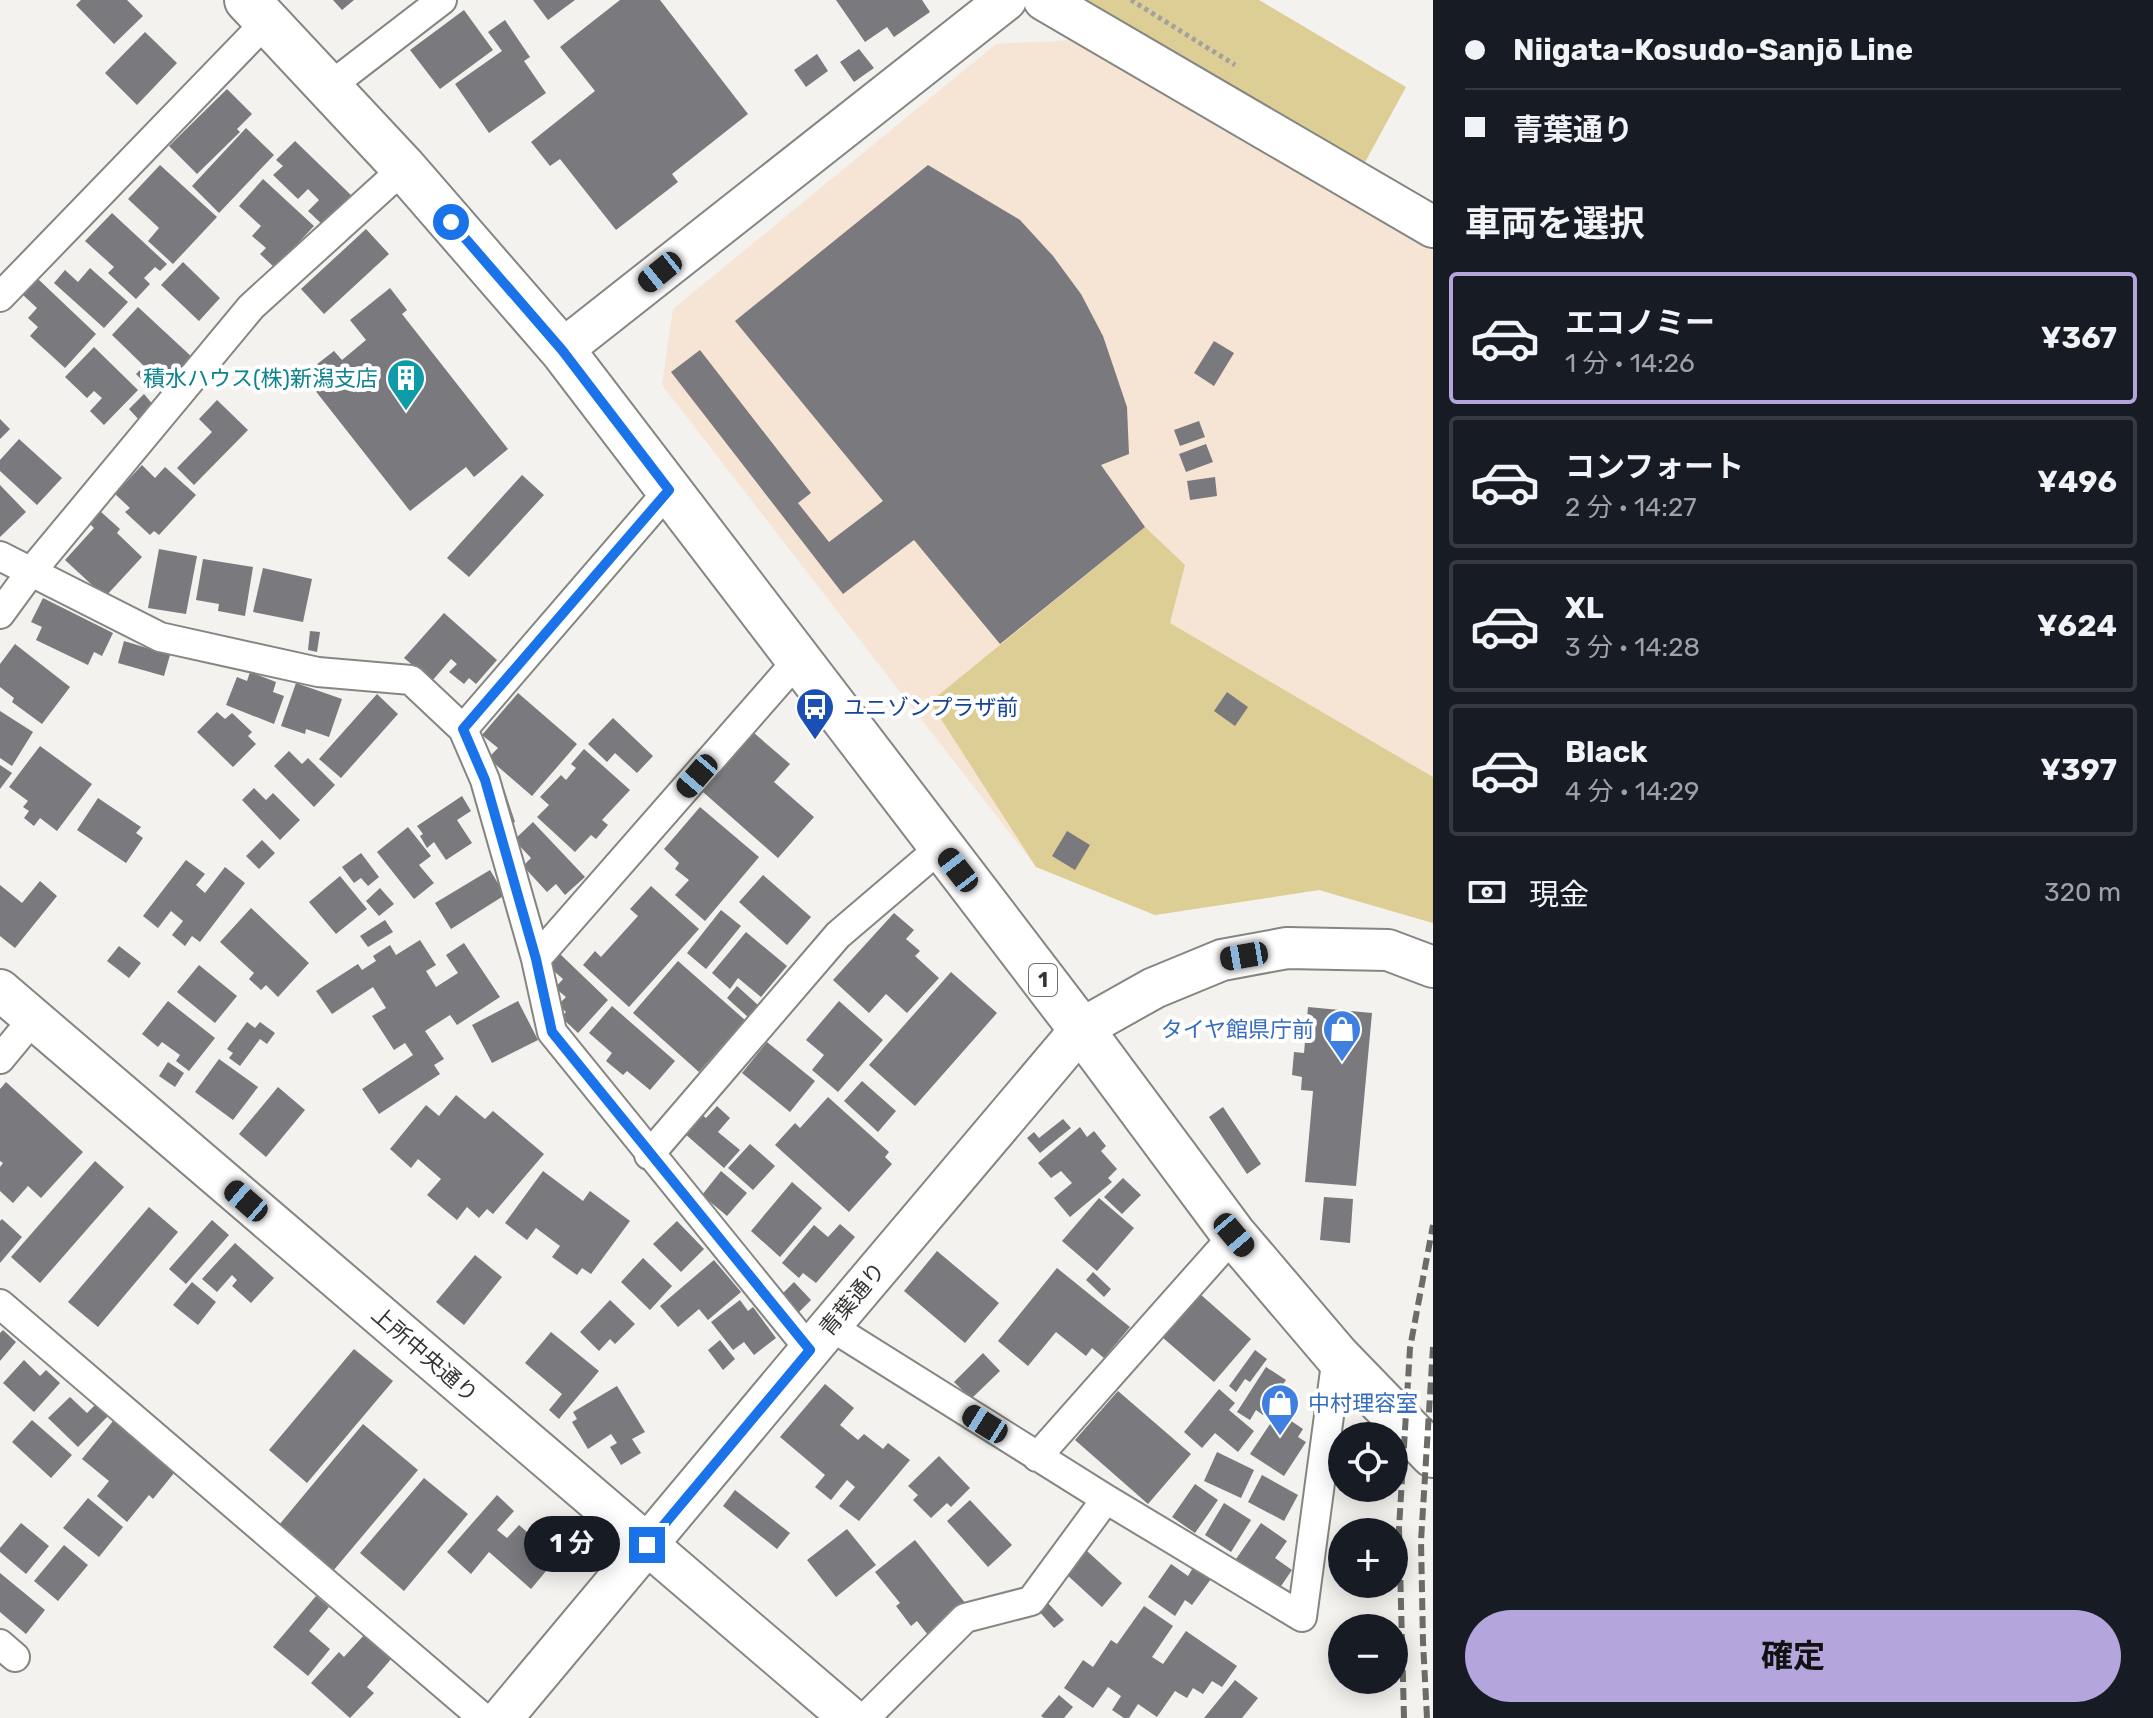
<!DOCTYPE html>
<html lang="ja">
<head>
<meta charset="utf-8">
<style>
	body { margin:0; font-family:Rubik,"Noto Sans JP",sans-serif; background:#242831; color:#f1f3f6; height:100vh; display:flex; flex-direction:column; font-size:30px; white-space:nowrap }
	* { box-sizing:border-box; margin:0 }
	p { font-size:26px; color:#9ea1a6 }
	.icon { flex:none; width:44px; height:44px; fill:none; stroke:currentColor; stroke-width:2; stroke-linecap:round; stroke-linejoin:round }
	.map { position:relative; flex:1; overflow:hidden }
	.side { display:flex; flex-direction:column; background:#171b24; width:720px }
	.side>* { flex:none }
	.hud { display:grid; align-content:center; height:176px; padding:0 32px; background:#171b24 }
	.buttons { position:absolute; left:1328px; top:1422px; display:grid; gap:16px }
	.buttons a { display:grid; place-items:center; width:80px; height:80px; border-radius:50%; background:#171b24; box-shadow:0 4px 20px #0003; font-size:40px }
	.end { position:absolute; width:36px; height:36px; margin:-18px; border:10px solid #1a73e8; background:#fff; box-shadow:0 0 0 4px #fff }
	.from { border-radius:50% }
	.bubble { position:absolute; height:56px; border-radius:28px; background:#171b24; box-shadow:0 4px 20px #0003; font-size:26px; font-weight:700; line-height:56px; text-align:center }
	.car { position:absolute; width:24px; height:48px; margin:-24px -12px; border-radius:10px; box-shadow:0 0 6px 2px #0007; background:linear-gradient(#222 24%,#8ab4d8 0 40%,#222 0 76%,#8ab4d8 0 86%,#222 0) }
	.hud b { display:flex; align-items:center; gap:28px; height:76px; font-size:30px }
	.hud b+b { border-top:2px solid #363941 }
	.hud i { width:20px; height:20px; background:#f1f3f6 }
	ul { padding:0; list-style:none }
	li { display:flex; align-items:center; gap:24px; height:132px; margin:0 16px 12px; padding:0 16px; border:4px solid #363941; border-radius:8px }
	li div { flex:1 }
	li b { display:block; font-size:30px }
	li em { font-style:normal; font-weight:700 }
	li.selected { border-color:#b4a5dd }
	li>.icon { width:72px; height:72px; stroke-width:1.5 }
	h2 { padding:0 32px; font-size:36px; line-height:96px }
	.pay { display:flex; align-items:center; gap:20px; height:88px; padding:0 32px; font-size:30px }
	.pay p { margin-inline-start:auto }
	.primary-button { display:flex; gap:16px; margin-top:auto; padding:16px 32px }
	.primary-button a { flex:1; height:92px; border-radius:48px; background:#b4a5dd; color:#111; font-size:32px; font-weight:700; line-height:92px; text-align:center }
	main { display:flex; flex:1; min-height:0 }
	.map>svg:first-child { display:block }
</style>
</head>
<body>
<main>
<div class="map">
<svg width="1433" height="1718" viewBox="0 0 1433 1718">
	<rect width="100%" height="100%" fill="#f3f2ee"/>
	<path fill="#f6e5d4" d="M1073,40L1433,250V923L1319,890L1155,915L1036,867L662,385L673,309L996,44Z"/>
	<path fill="#dcce94" d="M1076,0H1259L1406,87L1364,164Z
		M1145,527L1185,565L1170,623L1433,777V923L1319,890L1155,915L1036,867L930,702Z"/>
	<path fill="#7a797d" d="M81,0H127L143,16L114,44L76,5Z
		M333,0H354L342,10Z
		M533,0H575L548,20Z
		M620,0H660L748,114L672,174L678,182L616,230L560,159L550,166L531,142L595,91L560,47Z
		M836,0H922L930,12L894,37L887,27L865,42Z
		M464,10L493,50L440,89L410,50Z
		M505,20L530,57L524,61L546,93L489,133L455,84L502,51L488,32Z
		M145,32L177,63L137,105L105,73Z
		M859,49L874,68L854,82L840,62Z
		M817,54L828,71L806,87L794,70Z
		M227,89L252,114L237,129L240,132L197,174L169,146Z
		M246,128L274,155L219,213L192,186Z
		M295,141L351,195L323,225L308,211L319,200L308,189L298,199L273,175L283,166L276,160Z
		M160,165L217,217L173,264L148,241L159,228L128,199Z
		M928,165L1020,220L1053,256L1081,294L1103,336L1127,407L1129,454L1101,465L1145,527L1000,644L914,540L843,594L671,372L700,350L811,493L798,503L829,542L883,501L735,321Z
		M263,179L314,226L275,268L260,254L266,248L252,236L261,226L239,206Z
		M112,213L167,264L160,271L155,267L144,278L150,284L136,299L108,273L114,267L85,241Z
		M366,229L389,254L324,314L301,289Z
		M183,262L220,298L199,321L161,285Z
		M90,268L128,302L104,328L54,283L65,270L78,282Z
		M38,279L96,334L65,368L30,336L38,327L28,318L37,308L23,295Z
		M390,288L407,310L402,314L508,449L474,477L466,467L410,511L303,375L334,351L342,360L366,340L350,320Z
		M138,307L193,358L178,374L172,368L151,389L136,374L144,366L112,335Z
		M1214,341L1234,353L1214,386L1194,373Z
		M94,347L138,390L104,425L90,411L102,398L94,391L87,398L65,377Z
		M144,394L155,407L140,421L129,409Z
		M217,400L248,430L194,485L177,468L212,432L199,419Z
		M0,419L10,429L0,439Z
		M1199,421L1205,437L1180,446L1174,430Z
		M19,439L62,478L37,505L0,471V460Z
		M1206,444L1213,462L1186,472L1179,454Z
		M142,465L155,478L165,467L196,495L159,535L154,531L150,535L125,512L130,508L115,494Z
		M522,475L544,495L469,577L447,558Z
		M1215,477L1217,496L1190,500L1187,481Z
		M0,485L26,512L0,537Z
		M100,511L120,529L117,533L142,557L105,597L65,560L94,528L89,523Z
		M159,549L197,556L186,614L148,608Z
		M203,559L253,567L245,616L218,611L219,604L196,600Z
		M263,568L312,579L303,622L253,612Z
		M43,598L113,633L102,656L94,652L88,665L36,640L42,627L31,622Z
		M444,613L497,660L476,684L469,678L464,684L449,672L457,664L451,659L432,681L404,658Z
		M310,631L320,632L317,652L308,650Z
		M124,641L170,655L164,676L118,663Z
		M15,644L70,687L42,724L12,702L14,698L0,687V664Z
		M250,672L276,682L273,692L284,696L274,724L226,705L237,677L247,681Z
		M296,683L342,699L329,737L306,729L305,734L281,726Z
		M1227,692L1248,707L1235,726L1214,711Z
		M518,693L577,744L532,796L488,758L498,748L482,735Z
		M377,694L398,714L341,778L319,759Z
		M0,711L33,732L12,766L0,758Z
		M217,712L225,719L232,713L252,732L248,736L256,744L233,767L197,732Z
		M613,718L653,756L637,773L615,753L607,762L588,744Z
		M754,733L790,764L774,782L814,817L778,858L703,792Z
		M40,746L92,784L57,831L40,818L34,826L24,818L29,811L23,807L28,801L9,787Z
		M584,749L630,790L602,820L608,825L596,839L591,835L575,852L537,817L549,805L540,797L561,775L566,780L576,768L571,764Z
		M289,751L302,764L308,758L335,785L314,807L274,766Z
		M0,765L12,773L0,789Z
		M499,774L515,822L507,825L491,776Z
		M254,788L266,800L273,793L300,820L280,840L242,800Z
		M462,796L471,811L457,820L472,843L446,860L434,842L427,848L420,836L423,834L417,826Z
		M98,798L141,827L136,833L143,838L126,863L77,830Z
		M700,807L759,857L705,921L675,895L689,880L675,869L679,863L664,849Z
		M533,822L585,877L565,895L556,884L547,892L523,866L531,858L514,840Z
		M408,827L431,856L419,865L434,883L414,899L377,852Z
		M1067,831L1090,845L1075,870L1052,856Z
		M262,840L275,853L259,869L246,856Z
		M361,853L379,877L368,886L361,878L354,883L342,867Z
		M186,860L205,874L196,885L205,893L225,867L245,883L200,942L192,936L185,946L172,935L183,921L171,911L158,928L143,916Z
		M490,870L505,895L451,929L435,903Z
		M763,875L811,917L787,945L739,902Z
		M340,876L367,909L336,934L309,902Z
		M40,881L57,896L15,948L0,936V885L22,903Z
		M651,886L699,929L629,1007L583,965L595,951L601,957L638,916L630,909Z
		M380,888L394,904L379,916L366,901Z
		M251,908L309,963L278,997L266,985L261,990L249,979L254,973L220,942Z
		M721,910L741,926L706,969L687,953Z
		M894,913L914,930L906,939L920,951L915,956L939,978L907,1013L886,994L869,1013L833,980Z
		M385,920L393,932L368,947L360,936Z
		M746,932L787,966L761,997L738,978L730,989L712,973Z
		M420,940L436,965L426,971L436,987L458,973L446,955L464,943L500,997L457,1025L450,1015L425,1031L444,1059L434,1065L440,1074L379,1114L362,1089L413,1055L405,1043L394,1050L372,1016L386,1008L373,987L332,1014L316,991L358,964L362,970L376,961L373,956L390,945L396,955Z
		M119,946L141,963L129,978L107,961Z
		M560,954L608,1000L578,1033L561,1017L566,1012L558,1005L566,997L555,988L563,979L548,966Z
		M678,961L745,1020L699,1072L633,1013Z
		M199,965L237,996L215,1023L177,992Z
		M951,972L997,1013L915,1106L869,1065Z
		M737,986L758,1005L748,1017L727,998Z
		M168,1001L215,1038L189,1071L176,1061L180,1055L162,1042L158,1047L142,1034Z
		M518,1001L538,1040L492,1063L472,1025Z
		M839,1001L883,1040L838,1092L812,1070L824,1055L806,1040Z
		M612,1006L675,1061L650,1090L627,1071L623,1075L606,1061L612,1053L589,1033Z
		M1308,1007L1372,1013L1356,1186L1305,1182L1313,1091L1301,1090L1302,1077L1292,1075L1294,1052L1304,1053Z
		M247,1022L255,1028L260,1022L275,1033L267,1044L260,1039L240,1066L229,1058L233,1053L227,1049Z
		M767,1042L815,1081L790,1112L742,1073Z
		M219,1059L258,1087L233,1120L195,1092Z
		M168,1062L184,1073L175,1087L159,1076Z
		M862,1081L896,1111L878,1132L844,1101Z
		M6,1082L83,1152L41,1198L28,1186L13,1203L0,1191V1167L3,1163L0,1161V1089Z
		M278,1087L305,1110L266,1157L239,1134Z
		M456,1095L485,1119L493,1111L544,1154L493,1214L487,1209L479,1218L467,1207L457,1220L427,1195L441,1179L418,1159L411,1168L390,1149L426,1105L439,1116Z
		M828,1097L889,1152L885,1157L892,1164L849,1212L775,1145L795,1123L800,1128Z
		M717,1106L730,1118L718,1132L740,1150L724,1168L684,1133L701,1114L706,1118Z
		M1223,1107L1261,1164L1247,1174L1209,1117Z
		M1063,1119L1071,1128L1040,1153L1027,1138L1034,1132L1039,1138Z
		M1080,1127L1087,1137L1094,1131L1106,1146L1101,1151L1117,1169L1108,1178L1112,1182L1070,1217L1054,1198L1072,1183L1061,1171L1051,1178L1038,1163Z
		M750,1144L775,1166L753,1190L728,1168Z
		M95,1161L124,1187L40,1283L11,1257Z
		M543,1171L583,1201L590,1191L630,1221L591,1274L582,1268L577,1275L552,1257L560,1246L536,1228L527,1240L505,1223Z
		M721,1171L747,1193L727,1216L702,1195Z
		M1123,1178L1141,1195L1122,1214L1104,1197Z
		M792,1182L822,1208L780,1257L751,1231Z
		M1324,1197L1353,1199L1350,1243L1320,1240Z
		M1099,1198L1134,1228L1097,1271L1062,1241Z
		M149,1207L178,1232L98,1327L68,1302Z
		M2,1219L22,1237L0,1263V1221Z
		M212,1220L229,1235L186,1284L169,1269Z
		M677,1221L704,1249L681,1272L653,1244Z
		M840,1224L855,1237L816,1283L803,1273L799,1278L782,1263L814,1225L828,1237Z
		M235,1243L274,1278L251,1303L232,1286L237,1280L232,1275L217,1292L202,1279Z
		M937,1251L999,1303L965,1343L904,1291Z
		M475,1255L502,1277L464,1325L436,1302Z
		M643,1258L672,1286L650,1310L621,1282Z
		M714,1260L741,1292L708,1320L699,1309L678,1327L660,1306Z
		M1057,1268L1130,1327L1104,1358L1092,1348L1086,1356L1056,1332L1028,1366L998,1341Z
		M1093,1272L1111,1289L1104,1297L1086,1280Z
		M192,1282L216,1302L198,1325L173,1305Z
		M794,1282L811,1300L797,1314L779,1297Z
		M1200,1294L1251,1339L1214,1382L1162,1337Z
		M610,1300L635,1324L615,1344L610,1339L599,1351L580,1332Z
		M740,1300L748,1311L753,1307L776,1338L754,1355L744,1342L733,1350L711,1322Z
		M3,1330L16,1342L0,1361V1333Z
		M551,1332L599,1371L559,1419L549,1410L562,1394L525,1363Z
		M720,1340L735,1359L723,1370L708,1350Z
		M354,1349L393,1381L307,1483L269,1450Z
		M1255,1350L1267,1359L1250,1382L1245,1379L1236,1392L1229,1386Z
		M983,1353L1000,1371L971,1399L954,1382Z
		M24,1360L40,1376L46,1370L60,1383L34,1412L3,1383Z
		M1266,1367L1286,1380L1263,1415L1256,1410L1250,1420L1237,1412Z
		M825,1384L854,1408L840,1425L858,1440L864,1434L883,1449L888,1443L910,1460L859,1521L839,1506L855,1487L847,1480L831,1500L815,1487L825,1475L780,1437Z
		M617,1386L645,1432L632,1439L641,1453L621,1465L610,1447L617,1443L611,1434L588,1449L572,1422L577,1419L573,1412Z
		M1219,1389L1235,1403L1229,1410L1254,1431L1238,1452L1215,1433L1202,1448L1184,1432Z
		M1118,1391L1191,1454L1148,1504L1075,1440Z
		M70,1397L87,1413L96,1404L108,1416L78,1447L48,1418Z
		M1278,1412L1303,1429L1298,1437L1306,1442L1284,1476L1250,1454Z
		M32,1420L72,1455L51,1478L12,1442Z
		M113,1421L174,1473L153,1499L149,1495L127,1522L97,1496L109,1481L82,1459Z
		M363,1424L418,1470L333,1571L279,1525Z
		M1217,1452L1254,1470L1241,1498L1204,1481Z
		M939,1456L970,1488L951,1507L947,1503L931,1518L913,1500L918,1495L908,1486Z
		M1262,1475L1298,1495L1284,1521L1248,1502Z
		M424,1478L468,1514L404,1591L360,1553Z
		M1195,1484L1218,1500L1195,1533L1172,1517Z
		M735,1490L790,1533L777,1549L723,1506Z
		M497,1495L514,1511L497,1530L507,1538L519,1525L557,1558L531,1589L489,1552L471,1574L447,1552Z
		M88,1498L123,1527L99,1557L63,1528Z
		M970,1500L1012,1545L988,1567L947,1521Z
		M1224,1503L1251,1520L1231,1552L1205,1535Z
		M21,1523L49,1546L26,1574L0,1552V1548Z
		M1261,1523L1287,1541L1275,1558L1292,1570L1279,1589L1236,1559Z
		M847,1529L876,1565L836,1597L807,1560Z
		M915,1540L966,1604L928,1635L917,1621L911,1626L896,1606L900,1603L875,1572Z
		M64,1545L88,1565L58,1601L34,1581Z
		M1087,1551L1122,1583L1102,1607L1066,1574Z
		M1171,1564L1188,1576L1194,1566L1211,1579L1192,1605L1185,1600L1175,1616L1148,1597Z
		M0,1573L45,1610L26,1634L0,1612Z
		M316,1596L329,1607L309,1631L330,1649L308,1676L273,1647Z
		M1046,1601L1064,1620L1054,1628L1037,1609Z
		M1144,1606L1173,1626L1152,1657L1163,1664L1186,1631L1237,1666L1222,1687L1212,1681L1203,1694L1193,1688L1187,1698L1175,1691L1157,1717L1138,1704L1129,1718H1124L1112,1710L1121,1696L1108,1687L1093,1708L1064,1688L1083,1660L1093,1667L1111,1640L1117,1644Z
		M365,1634L392,1658L367,1687L374,1693L350,1718L311,1683L339,1652L344,1657Z
		M1235,1680L1258,1698L1242,1718H1204Z
		M1059,1695L1073,1707L1064,1718H1044L1041,1716Z"/>
	<g fill="none" stroke-linecap="round" stroke-linejoin="round">
		<defs>
			<path id="street" d="M329,87L442,0
				M0,297L267,21
				M0,556L160,637L318,672L411,680L463,729L485,780L536,959L552,1032L810,1350
				M0,614L30,573L251,307L404,168
				M463,729L669,490
				M536,959L797,661
				M0,1059L34,1018
				M649,1155L838,935L940,848
				M0,1304L483,1718
				M830,1326L1106,1499L1302,1617L1337,1356
				M1037,1457L1234,1235
				M0,1644L15,1657
				M865,1718L965,1618L1031,1601L1106,1499"/>
			<path id="secondary" d="M1044,0L1433,227
				M562,350L1006,0
				M0,990L850,1718
				M502,1718L830,1326L1081,1029L1154,988L1222,960L1287,948L1388,950L1433,967"/>
			<path id="primary" d="M247,0L404,168L562,350L1081,1029L1234,1235L1337,1356L1433,1455"/>
		</defs>
		<use href="#street" stroke="#858581" stroke-width="32"/>
		<use href="#secondary" stroke="#858581" stroke-width="44"/>
		<use href="#primary" stroke="#858581" stroke-width="48"/>
		<path stroke="#a2a19e" stroke-width="5" stroke-dasharray="4 4" stroke-linecap="butt" d="M1131,0L1235,65"/>
		<use href="#street" stroke="#fff" stroke-width="28"/>
		<use href="#secondary" stroke="#fff" stroke-width="40"/>
		<use href="#primary" stroke="#fff" stroke-width="44"/>
		<path stroke="#6b6b68" stroke-width="6" stroke-dasharray="12 6" stroke-linecap="butt" d="M1404,1718L1399,1528L1410,1348L1433,1225
			M1427,1718L1423,1642L1421,1541L1433,1347"/>
	</g>
	<g fill="none" stroke-linecap="round" stroke-linejoin="round">
		<path stroke="#1a73e8" stroke-width="10" d="M451,222L562,350L669,490L463,729L485,780L536,959L552,1032L810,1350L647,1545"/>
	</g>
	<defs>
		<symbol id="building-pin" viewBox="-11 -11 22 30"><path d="M0 17L-7.5 6A9.5 9.5 0 1 1 7.5 6Z" fill="#0f9aa8" stroke="#fff"/><path d="M-4-6H4V6H1V3H-1V6H-4ZM-2.5-4.3h1.7v1.8h-1.7ZM.8-4.3h1.7v1.8H.8ZM-2.5-1h1.7V.8h-1.7ZM.8-1h1.7V.8H.8Z" fill="#fff"/></symbol>
		<symbol id="bus-pin" viewBox="-11 -11 22 30"><path d="M0 17L-7.5 6A9.5 9.5 0 1 1 7.5 6Z" fill="#1a4fb4" stroke="#fff"/><path d="M-5-6H5V4H4V6H2V4H-2V6H-4V4H-5ZM-3.5-4V0h7V-4ZM-3.5 1.2v1.5H-2V1.2ZM2 1.2v1.5H3.5V1.2Z" fill="#fff"/></symbol>
		<symbol id="shop-pin" viewBox="-11 -11 22 30"><path d="M0 17L-7.5 6A9.5 9.5 0 1 1 7.5 6Z" fill="#3f7fe0" stroke="#fff"/><path d="M-5-2.5h2.3a2.7 3.5 0 0 1 5.4 0H5L5.5 6h-11ZM-1.5-2.5h3a1.5 2.3 0 0 0-3 0Z" fill="#fff"/></symbol>
	</defs>
	<g fill-rule="evenodd">
		<use href="#building-pin" x="384" y="356" width="44" height="60"/>
		<use href="#bus-pin" x="793" y="685" width="44" height="60"/>
		<use href="#shop-pin" x="1320" y="1007" width="44" height="60"/>
		<use href="#shop-pin" x="1258" y="1381" width="44" height="60"/>
	</g>
	<g text-anchor="middle" stroke-width="8" stroke-linejoin="round" paint-order="stroke">
		<rect fill="#fff" stroke="#717170" stroke-width="2" x="1029" y="964" width="28" height="32" rx="6"/>
		<g font-size="20" font-weight="bold" fill="#343432">
			<text x="1043" y="987">1</text>
		</g>
		<g font-size="22" fill="#0d838f" stroke="#fff" text-anchor="end">
			<text x="378" y="386">積水ハウス(株)新潟支店</text>
		</g>
		<g font-size="22" fill="#164399" stroke="#fff" text-anchor="start">
			<text x="843" y="715">ユニゾンプラザ前</text>
		</g>
		<g font-size="22" fill="#366cbe" stroke="#fff" text-anchor="end">
			<text x="1314" y="1037">タイヤ館県庁前</text>
			<text x="1308" y="1411" text-anchor="start">中村理容室</text>
		</g>
		<g font-size="22" fill="#343432" stroke="#fff">
			<text transform="translate(852 1299) rotate(-50)" y="8">青葉通り</text>
			<text transform="translate(425 1354) rotate(41)" y="8">上所中央通り</text>
		</g>
	</g>
</svg>
<div class="buttons">
<a><svg class="icon" aria-label="locate" viewBox="0 0 24 24"><circle cx="12" cy="12" r="6"/><path d="M12 2v4M12 18v4M2 12h4M18 12h4"/></svg></a>
<a>+</a>
<a>−</a>
</div>
<i class="end from" style="left:451px;top:222px"></i>
<i class="end" style="left:647px;top:1545px"></i>
<div class="bubble" style="left:524px;top:1516px;width:96px">1 分</div>
<i class="car" style="left:660px;top:272px;rotate:231deg"></i>
<i class="car" style="left:697px;top:776px;rotate:221deg"></i>
<i class="car" style="left:958px;top:870px;rotate:322deg"></i>
<i class="car" style="left:1244px;top:956px;rotate:260deg"></i>
<i class="car" style="left:246px;top:1201px;rotate:311deg"></i>
<i class="car" style="left:1234px;top:1235px;rotate:140deg"></i>
<i class="car" style="left:985px;top:1424px;rotate:302deg"></i>
</div>
<section class="side">
<div class="hud">
<b><i class="from"></i>Niigata-Kosudo-Sanjō Line</b>
<b><i></i>青葉通り</b>
</div>
<h2>車両を選択</h2>
<ul>
<li class="selected"><svg class="icon" aria-label="car" viewBox="0 0 24 24"><path d="M5 17H2v-5l4-1 3-4h7l3 4 3 1v5h-3M9 17h6M6 11h13"/><circle cx="7" cy="17" r="2"/><circle cx="17" cy="17" r="2"/></svg><div><b>エコノミー</b><p>1 分 · 14:26</p></div><em>¥367</em></li>
<li><svg class="icon" aria-label="car" viewBox="0 0 24 24"><path d="M5 17H2v-5l4-1 3-4h7l3 4 3 1v5h-3M9 17h6M6 11h13"/><circle cx="7" cy="17" r="2"/><circle cx="17" cy="17" r="2"/></svg><div><b>コンフォート</b><p>2 分 · 14:27</p></div><em>¥496</em></li>
<li><svg class="icon" aria-label="car" viewBox="0 0 24 24"><path d="M5 17H2v-5l4-1 3-4h7l3 4 3 1v5h-3M9 17h6M6 11h13"/><circle cx="7" cy="17" r="2"/><circle cx="17" cy="17" r="2"/></svg><div><b>XL</b><p>3 分 · 14:28</p></div><em>¥624</em></li>
<li><svg class="icon" aria-label="car" viewBox="0 0 24 24"><path d="M5 17H2v-5l4-1 3-4h7l3 4 3 1v5h-3M9 17h6M6 11h13"/><circle cx="7" cy="17" r="2"/><circle cx="17" cy="17" r="2"/></svg><div><b>Black</b><p>4 分 · 14:29</p></div><em>¥397</em></li>
</ul>
<div class="pay"><svg class="icon" aria-label="cash" viewBox="0 0 24 24"><path d="M3 7h18v10H3z"/><circle cx="12" cy="12" r="2"/></svg>現金<p>320 m</p></div>
<div class="primary-button"><a>確定</a></div>
</section>
</main>
</body>
</html>
